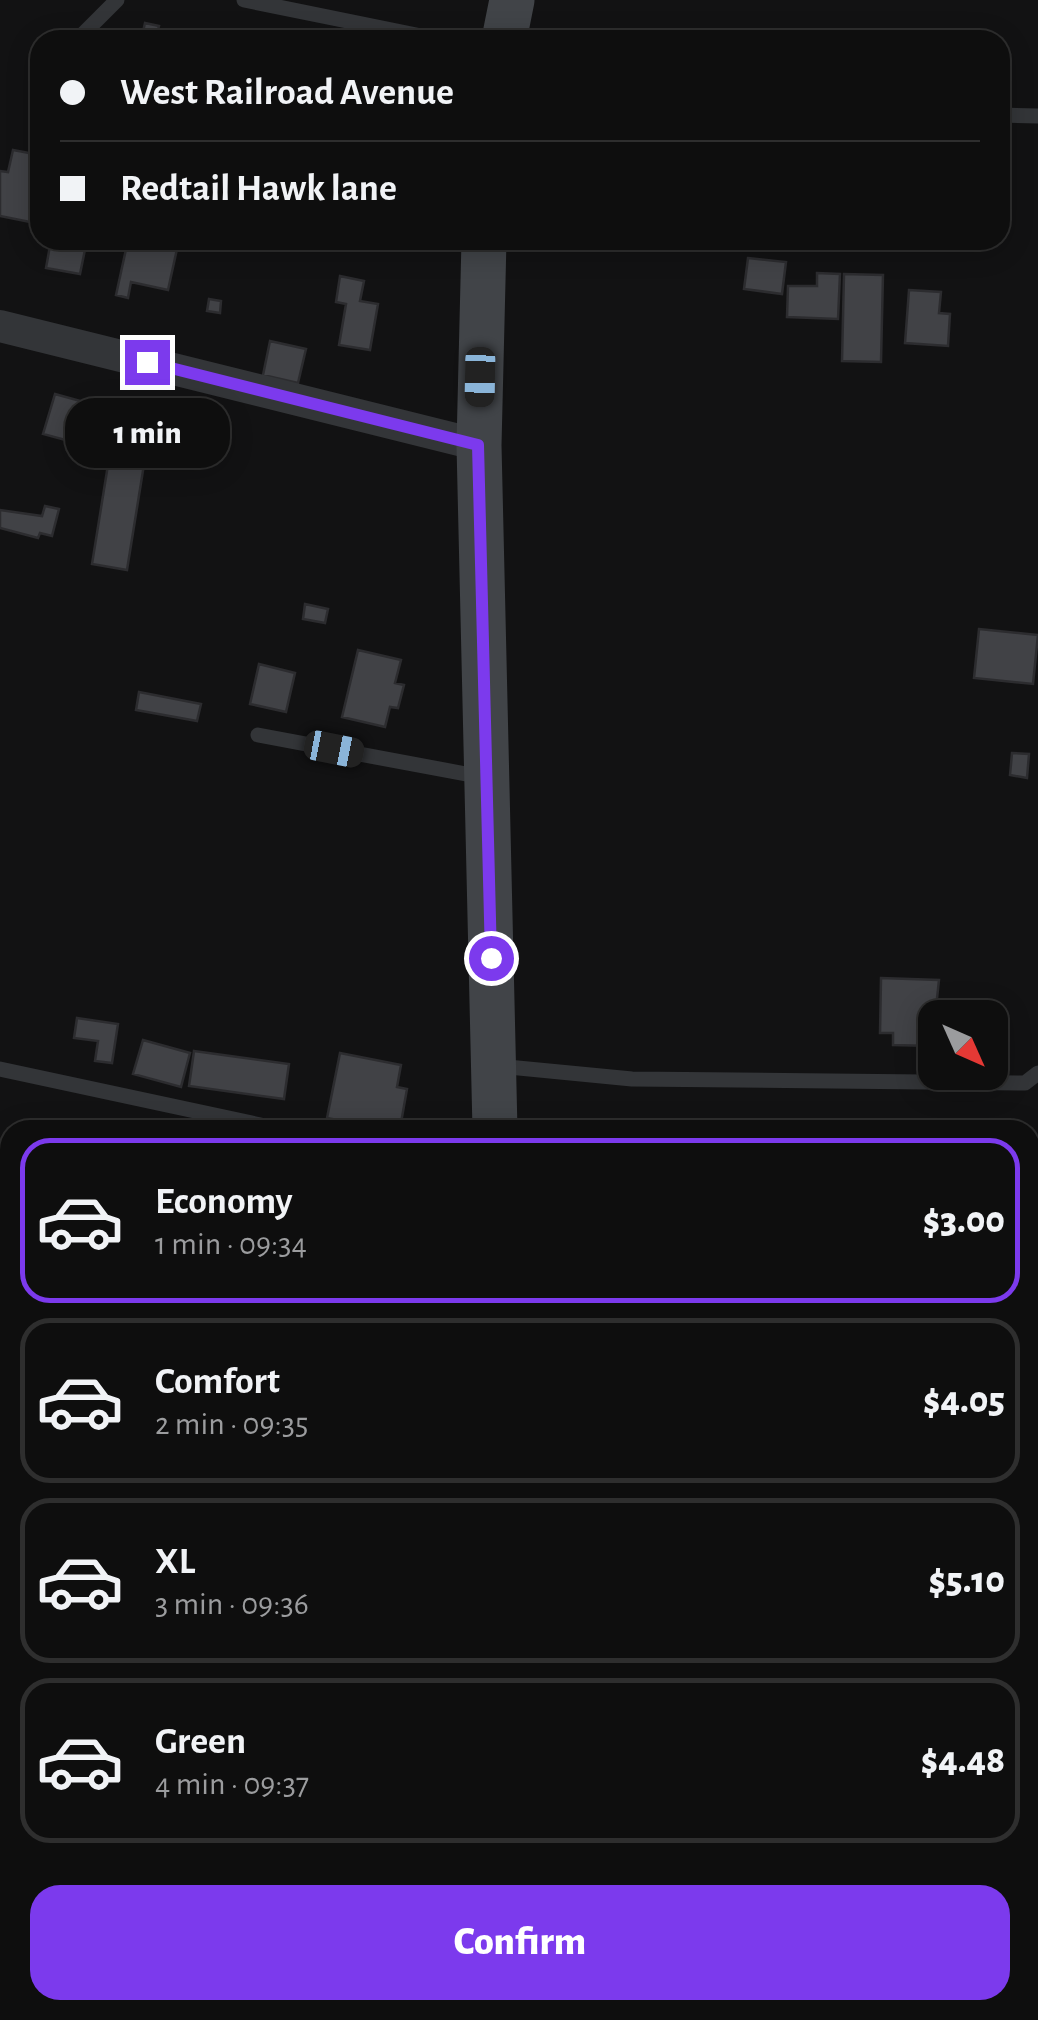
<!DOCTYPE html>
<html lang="en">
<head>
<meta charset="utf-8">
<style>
	body { margin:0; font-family:"Alegreya Sans",sans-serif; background:#171717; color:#f1f3f6; height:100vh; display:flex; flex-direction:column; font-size:38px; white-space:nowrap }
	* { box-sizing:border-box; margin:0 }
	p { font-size:32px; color:#9b9c9e }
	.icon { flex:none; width:55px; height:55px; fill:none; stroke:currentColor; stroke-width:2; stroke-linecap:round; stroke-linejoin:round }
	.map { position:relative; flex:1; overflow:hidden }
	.side { position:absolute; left:0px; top:1120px; width:1040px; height:900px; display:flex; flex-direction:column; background:#0e0e0e; border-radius:30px 30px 0 0; box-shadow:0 5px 25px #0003,0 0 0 2px #2e2e2e }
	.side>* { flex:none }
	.hud { position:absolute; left:30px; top:30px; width:980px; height:220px; border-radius:30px; box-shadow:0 5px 25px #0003,0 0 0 2px #2e2e2e; display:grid; align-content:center; height:220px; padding:0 30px; background:#0e0e0e }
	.needle { width:65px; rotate:135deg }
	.fabs { position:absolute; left:918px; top:1000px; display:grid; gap:20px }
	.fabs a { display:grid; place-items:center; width:90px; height:90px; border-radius:20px; background:#0e0e0e; box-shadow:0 5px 25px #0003,0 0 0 2px #2e2e2e; font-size:50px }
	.end { position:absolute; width:45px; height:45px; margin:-22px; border:12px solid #7c3aed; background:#fff; box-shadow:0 0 0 5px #fff }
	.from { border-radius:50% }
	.bubble { position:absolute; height:70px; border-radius:30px; background:#0e0e0e; box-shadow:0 5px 25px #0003,0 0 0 2px #2e2e2e; font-size:32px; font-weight:800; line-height:70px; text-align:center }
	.car { position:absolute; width:30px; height:60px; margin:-30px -15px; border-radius:12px; box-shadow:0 0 8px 2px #0007; background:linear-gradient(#222 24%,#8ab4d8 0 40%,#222 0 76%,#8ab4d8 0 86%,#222 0) }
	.hud b { display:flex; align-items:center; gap:35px; height:95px; font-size:38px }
	.hud b+b { border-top:2px solid #2e2e2e }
	.hud i { width:25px; height:25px; background:#f1f3f6 }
	ul { padding:18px 0 0; list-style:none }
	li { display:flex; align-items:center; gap:30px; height:165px; margin:0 20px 15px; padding:0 10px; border:5px solid #2e2e2e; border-radius:30px }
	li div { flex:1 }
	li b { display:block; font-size:38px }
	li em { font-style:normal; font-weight:800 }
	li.on { border-color:#7c3aed }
	li>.icon { width:90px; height:90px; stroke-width:1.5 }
	.button { display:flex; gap:20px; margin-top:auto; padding:20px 30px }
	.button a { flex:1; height:115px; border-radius:30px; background:#7c3aed; color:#fff; font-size:40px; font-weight:800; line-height:115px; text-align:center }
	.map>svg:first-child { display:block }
</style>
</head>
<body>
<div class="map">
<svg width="1038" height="2020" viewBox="0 0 1038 2020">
	<rect width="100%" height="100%" fill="#121213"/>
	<path fill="#414246" stroke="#2c2c2f" stroke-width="2.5" d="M145,23L159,26L155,40H141Z
		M13,150L40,155V224L0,216V171L8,172Z
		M51,240H87L80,274L46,268Z
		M128,240H179L168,290L131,282L128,298L116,295Z
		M748,258L786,262L782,294L744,289Z
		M817,273L840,274L838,319L787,317L788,286H817Z
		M844,274L883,275L881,362L842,361Z
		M340,276L364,281L360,301L378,304L370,350L339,345L346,304L336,302Z
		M909,290L941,292L939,313L950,314L948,346L905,343Z
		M209,299L221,301L220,313L207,311Z
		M270,341L306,349L298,383L263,375Z
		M55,394L106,408L97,438L83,435L80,444L43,434Z
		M116,415L151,421L127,570L92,564Z
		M45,506L59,509L52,536L40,533L38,538L0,528V510L42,516Z
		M305,604L328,609L325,623L303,619Z
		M979,629L1038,635L1033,684L974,678Z
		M358,650L401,660L395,683L404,685L398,708L390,707L385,727L342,717Z
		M259,664L295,673L286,712L250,704Z
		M139,692L201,704L197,721L136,710Z
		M1012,753L1029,754L1027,778L1010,775Z
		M881,978L939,980L932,1046L893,1045V1033H880Z
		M77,1018L118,1024L112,1063L95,1061L98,1041L74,1038Z
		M143,1040L190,1053L181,1087L133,1074Z
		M194,1051L289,1064L284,1099L189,1086Z
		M340,1053L401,1065L397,1087L407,1089L401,1123L391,1121L389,1130L327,1118Z
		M0,1486L10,1488V1531L2,1530L5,1513L0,1512Z
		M3,1571L10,1572V1619L0,1617Z
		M703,2010H767V2020H703Z
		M843,2010H956V2020H843Z
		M993,2015L1038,2019V2020H993Z"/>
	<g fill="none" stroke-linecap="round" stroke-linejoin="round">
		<path stroke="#333538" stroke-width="15" d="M244,0L441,40
			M77,40L117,0
			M1000,115L1038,116
			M258,735L482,777
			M497,1066L632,1079L1025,1083L1038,1073
			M0,1069L284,1130"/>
		<path stroke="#333538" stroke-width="32" d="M0,326L479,445
			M1030,1632H1038"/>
		<path stroke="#414448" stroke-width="45" d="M504,40L512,0
			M484,240L479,445L495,1130
			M518,2010V2020"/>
	</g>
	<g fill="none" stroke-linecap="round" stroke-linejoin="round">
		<path stroke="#7c3aed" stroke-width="12" d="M147,362L478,445L491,958"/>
	</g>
</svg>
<div class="fabs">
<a><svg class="needle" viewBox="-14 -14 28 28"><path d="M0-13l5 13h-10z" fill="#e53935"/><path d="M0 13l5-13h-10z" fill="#9b9c9e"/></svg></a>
</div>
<i class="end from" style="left:491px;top:958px"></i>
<i class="end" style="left:147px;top:362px"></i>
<div class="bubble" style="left:65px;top:398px;width:165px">1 min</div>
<i class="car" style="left:480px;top:377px;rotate:181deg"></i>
<i class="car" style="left:334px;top:749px;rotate:101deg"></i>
<div class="hud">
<b><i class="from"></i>West Railroad Avenue</b>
<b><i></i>Redtail Hawk lane</b>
</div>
<section class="side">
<ul>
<li class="on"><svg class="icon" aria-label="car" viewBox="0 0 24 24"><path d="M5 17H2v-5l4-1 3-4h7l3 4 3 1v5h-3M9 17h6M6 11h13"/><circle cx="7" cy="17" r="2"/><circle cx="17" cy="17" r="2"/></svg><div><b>Economy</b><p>1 min · 09:34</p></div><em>$3.00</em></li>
<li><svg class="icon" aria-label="car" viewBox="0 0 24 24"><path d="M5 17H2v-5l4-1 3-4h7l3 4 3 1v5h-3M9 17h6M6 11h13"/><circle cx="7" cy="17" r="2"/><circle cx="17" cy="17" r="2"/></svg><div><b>Comfort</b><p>2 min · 09:35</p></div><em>$4.05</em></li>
<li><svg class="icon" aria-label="car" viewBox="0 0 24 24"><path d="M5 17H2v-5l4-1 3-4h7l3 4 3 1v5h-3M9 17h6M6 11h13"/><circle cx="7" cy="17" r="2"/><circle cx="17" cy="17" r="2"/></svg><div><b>XL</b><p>3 min · 09:36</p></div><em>$5.10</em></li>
<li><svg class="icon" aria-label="car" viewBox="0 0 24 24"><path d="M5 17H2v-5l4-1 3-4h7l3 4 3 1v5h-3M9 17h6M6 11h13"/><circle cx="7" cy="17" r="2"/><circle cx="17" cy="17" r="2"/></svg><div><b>Green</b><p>4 min · 09:37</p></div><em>$4.48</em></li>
</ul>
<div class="button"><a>Confirm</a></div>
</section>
</div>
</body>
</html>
